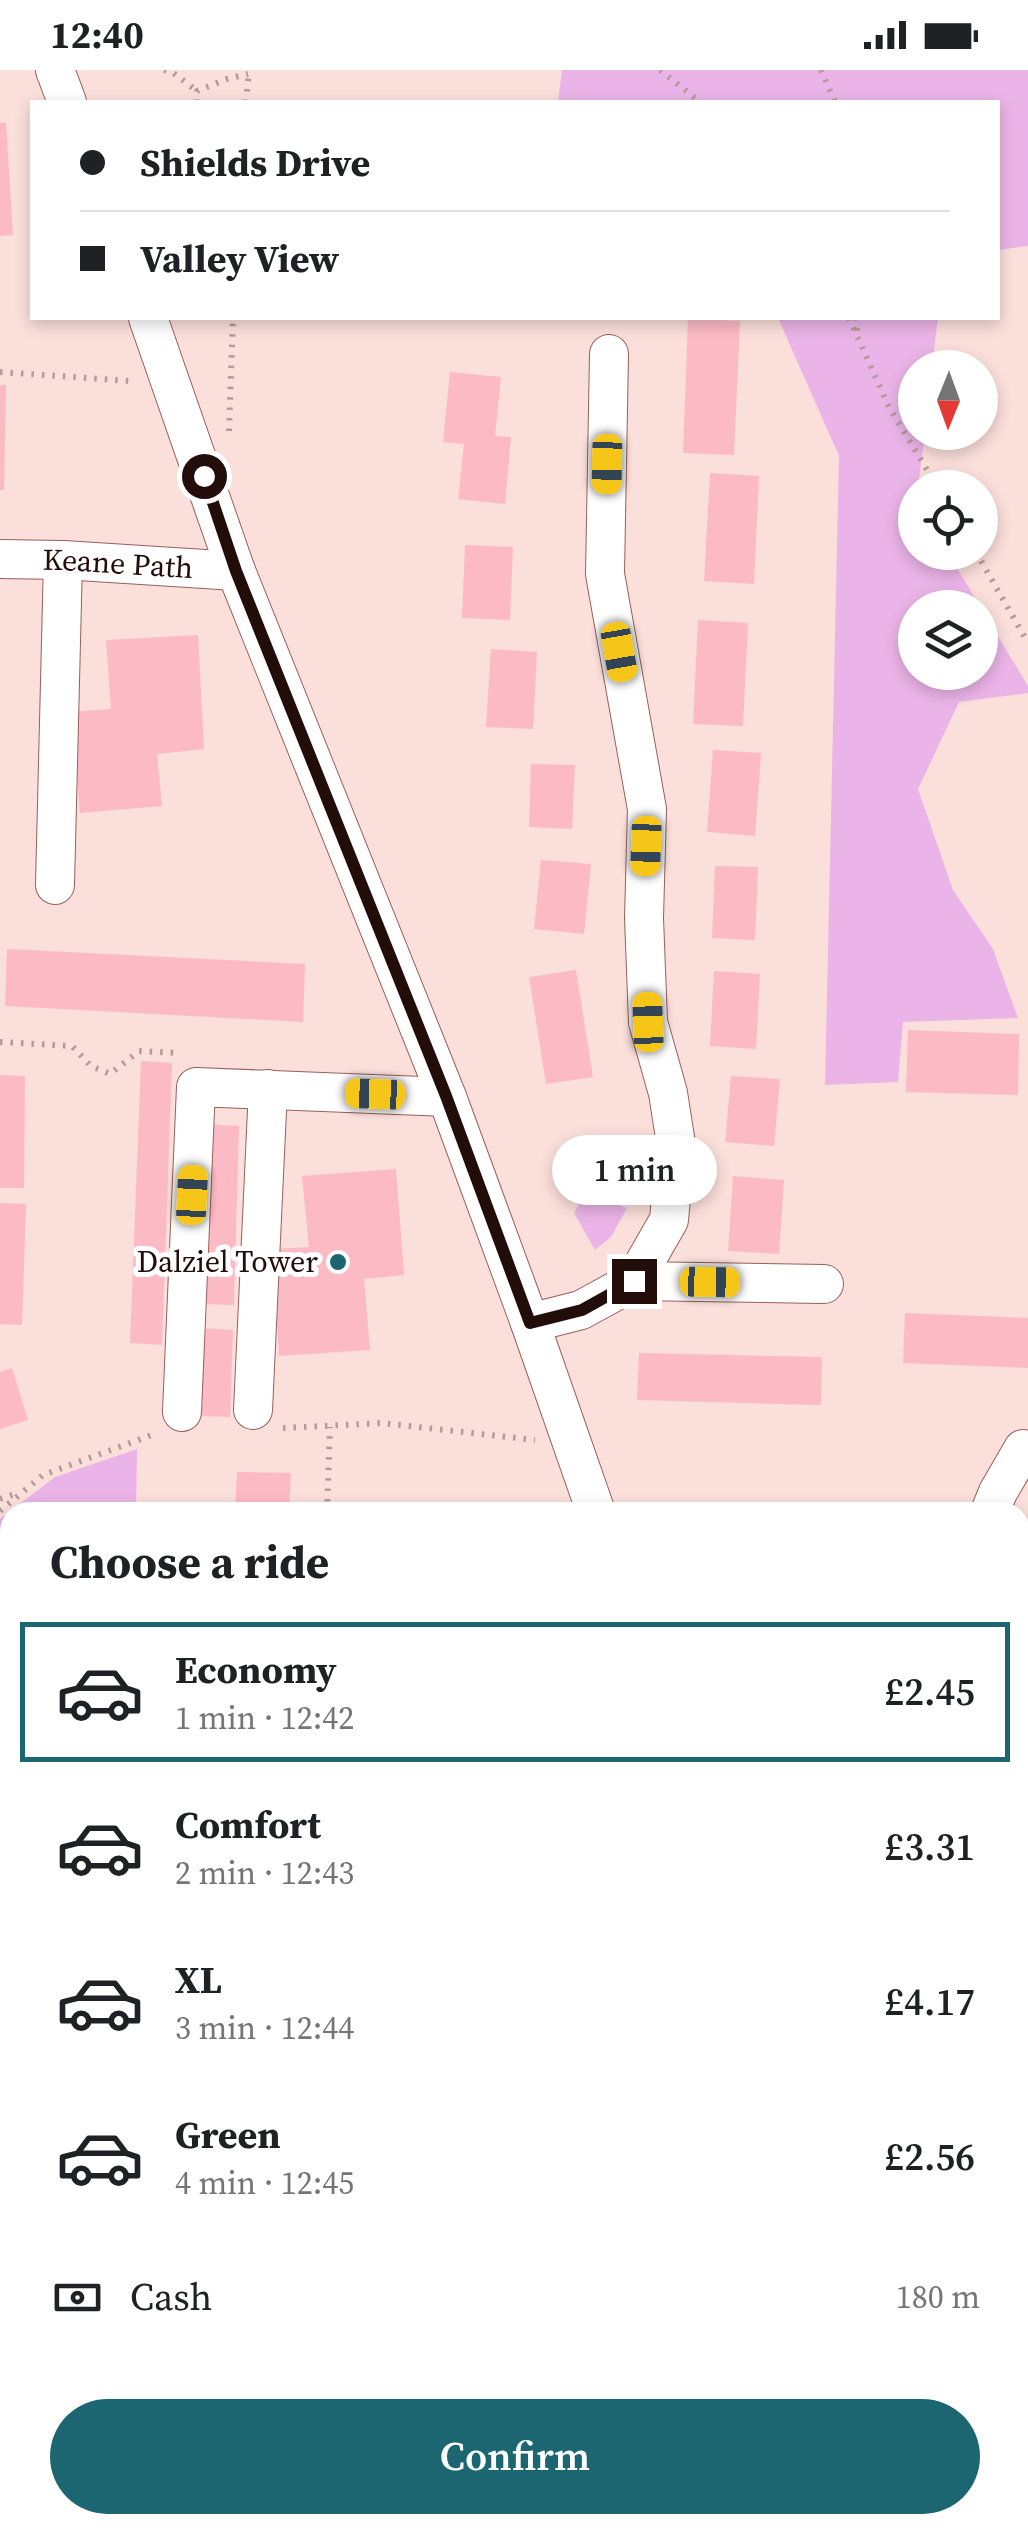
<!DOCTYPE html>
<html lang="en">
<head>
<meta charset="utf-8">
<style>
	body { margin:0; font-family:"Source Serif 4",serif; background:#f6f6f6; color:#202124; height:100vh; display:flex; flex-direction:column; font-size:38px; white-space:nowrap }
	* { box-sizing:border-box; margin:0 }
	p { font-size:32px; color:#757577 }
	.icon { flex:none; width:55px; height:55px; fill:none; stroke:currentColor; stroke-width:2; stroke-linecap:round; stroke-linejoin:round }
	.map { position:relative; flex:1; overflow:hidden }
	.panel { position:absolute; left:0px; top:1432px; width:1030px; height:1032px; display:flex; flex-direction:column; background:#fff; border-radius:30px 30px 0 0; box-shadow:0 5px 15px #0003 }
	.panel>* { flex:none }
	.hud { position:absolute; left:30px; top:30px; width:970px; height:220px; border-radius:0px; box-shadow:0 5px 15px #0003; display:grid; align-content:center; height:220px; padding:0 50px; background:#fff }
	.needle { width:65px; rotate:181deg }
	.buttons { position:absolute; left:898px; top:280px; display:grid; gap:20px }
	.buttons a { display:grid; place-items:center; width:100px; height:100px; border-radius:50%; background:#fff; box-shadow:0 5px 15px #0003; font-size:50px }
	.end { position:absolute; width:45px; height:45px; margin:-22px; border:12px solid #230d0a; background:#fff; box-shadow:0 0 0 5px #fff }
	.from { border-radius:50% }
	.bubble { position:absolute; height:70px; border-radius:35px; background:#fff; box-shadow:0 5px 15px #0003; font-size:32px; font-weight:600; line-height:70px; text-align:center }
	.car { position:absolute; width:30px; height:60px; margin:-30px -15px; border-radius:12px; box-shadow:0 0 8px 2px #0007; background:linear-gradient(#f5c518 24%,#345 0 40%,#f5c518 0 76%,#345 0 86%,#f5c518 0) }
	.hud b { display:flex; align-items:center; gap:35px; height:95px; font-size:38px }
	.hud b+b { border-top:2px solid #e0e0e0 }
	.hud i { width:25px; height:25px; background:#202124 }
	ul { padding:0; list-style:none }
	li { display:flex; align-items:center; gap:30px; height:140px; margin:0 20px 15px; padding:0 30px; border:5px solid transparent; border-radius:0px }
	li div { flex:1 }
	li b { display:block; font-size:38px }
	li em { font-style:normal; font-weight:600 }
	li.on { border-color:#1b6670 }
	li>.icon { width:90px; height:90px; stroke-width:1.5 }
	h2 { padding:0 50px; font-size:45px; line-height:120px }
	.pay { display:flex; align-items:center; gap:25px; height:110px; padding:0 50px; font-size:38px }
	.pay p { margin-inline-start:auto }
	.action { display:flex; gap:20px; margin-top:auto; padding:20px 50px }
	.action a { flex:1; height:115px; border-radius:60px; background:#1b6670; color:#fff; font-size:40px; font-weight:600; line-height:115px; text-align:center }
	.status { display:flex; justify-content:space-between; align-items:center; height:70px; padding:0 50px; background:#fff; direction:ltr }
	.status svg { height:28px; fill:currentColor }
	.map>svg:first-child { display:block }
</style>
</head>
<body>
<div class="status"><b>12:40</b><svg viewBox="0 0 49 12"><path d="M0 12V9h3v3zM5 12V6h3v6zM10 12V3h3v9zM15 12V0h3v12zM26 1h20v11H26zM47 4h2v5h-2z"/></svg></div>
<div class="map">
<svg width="1028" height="2464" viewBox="0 0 1028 2464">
	<rect width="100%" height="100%" fill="#fbdfdb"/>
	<path fill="#ebb4e8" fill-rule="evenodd" d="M562,0H1028V176L998,180V32H558Z
		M778,248H938L932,297L915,298V362L925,363L918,417L915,418V482L948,483L1028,616V623L959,632L918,719L953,820L993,879L1018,948L903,952L898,1012L825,1015L839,386ZM915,538H980V602H915Z
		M586,1122L627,1138L611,1167L595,1180L574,1143Z
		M137,1379L136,1442H10V1811L0,1801V1449L55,1407Z"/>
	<path fill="#fcbac5" d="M0,53H6L13,165L0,166Z
		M688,249L740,251L734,385L683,383Z
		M450,302L501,307L495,366L511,367L505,434L458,429L464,374L443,372Z
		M0,315H6L4,420H0Z
		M710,403L759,406L754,514L704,511Z
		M465,475L513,477L510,550L462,548Z
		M698,550L748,553L743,656L693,654Z
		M198,565L204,679L157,684L162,736L80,743L72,642L111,639L106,570Z
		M491,579L537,582L533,659L486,657Z
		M713,680L761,683L755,766L707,762Z
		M531,694L575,695L572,759L529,757Z
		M541,790L591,794L584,864L534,859Z
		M715,796L758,797L755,870L712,868Z
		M7,879L305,894L303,952L5,936Z
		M576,900L593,1007L546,1014L529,907Z
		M714,901L760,904L756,979L710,976Z
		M908,960L1019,964L1018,1025L906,1022Z
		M141,991L172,993L162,1275L130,1273Z
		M0,1005L25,1006L24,1118H0Z
		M731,1006L780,1009L774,1076L725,1072Z
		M205,1054L239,1056L234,1235L203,1234Z
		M396,1099L404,1205L364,1209L370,1280L279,1286L272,1179L309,1177L302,1106Z
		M733,1106L784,1110L779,1184L728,1181Z
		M0,1133L26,1134L22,1255L0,1254Z
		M905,1243L1028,1248V1298L903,1293Z
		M202,1258L233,1260L230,1347L198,1346Z
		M639,1283L822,1287L821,1335L637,1330Z
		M12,1298L28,1350L0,1359V1302Z
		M237,1402L291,1403L289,1442H235Z
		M1022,1623L1028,1624V1690L1020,1688Z
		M1020,1731L1028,1733V1798L1020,1796Z
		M10,2054V2134L0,2124V2064Z"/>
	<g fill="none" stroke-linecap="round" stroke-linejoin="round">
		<defs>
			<g id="minor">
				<path d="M55,0L67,32"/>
				<path d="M148,248L236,501L447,1027L530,1253L596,1442"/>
				<path id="s1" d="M0,489L63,490L236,501"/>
				<path d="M55,815L63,490"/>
				<path d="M634,1211L824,1214"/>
				<path d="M530,1253L581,1240L634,1211L669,1150L676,1074L668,1023L648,952L644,848L647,739L605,504L609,284"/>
				<path d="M253,1340L268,1019"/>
				<path d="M182,1342L196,1017L447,1027"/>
				<path d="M990,1442L998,1422L1023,1379"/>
				<path d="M1020,2158H1028"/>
				<path d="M0,2441L10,2434"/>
				<path d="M705,2464L719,2455"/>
			</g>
			<path id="major" d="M0,1854L10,1864
				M0,1927L10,1937
				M467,2455L472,2464
				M552,2455L558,2464"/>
		</defs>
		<use href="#minor" stroke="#9a5f58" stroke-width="40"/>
		<use href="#major" stroke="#9f7b2e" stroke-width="50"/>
		<path stroke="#b59b97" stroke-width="6" stroke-dasharray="2.5 8" stroke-linecap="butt" d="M164,0L172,2L197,21
			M660,0L700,32
			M821,0L835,32
			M197,32V21L227,9L248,4
			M246,32L249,1
			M849,248L889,337L938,418
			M856,248L858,263
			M0,302L131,311
			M229,361L233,248
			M976,482L1028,573
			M0,972L72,976L91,996L110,1004L139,981L180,983
			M283,1358L382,1353L535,1370
			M0,1429L18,1423
			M0,1441L43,1405L157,1363
			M327,1442L330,1357
			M0,1980L10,1990
			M647,2455L656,2464
			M800,2455L804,2464"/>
		<use href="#minor" stroke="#fff" stroke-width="38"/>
		<use href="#major" stroke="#eed38e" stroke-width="48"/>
	</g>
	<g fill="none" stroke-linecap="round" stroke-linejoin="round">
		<path stroke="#230d0a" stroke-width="12" d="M204,406L236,501L446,1026L530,1253L582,1240L634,1211"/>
	</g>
	<circle fill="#1b6670" stroke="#fff" stroke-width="4" cx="338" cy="1192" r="10"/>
	<g text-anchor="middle" stroke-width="10" stroke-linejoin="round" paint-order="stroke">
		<g font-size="30" fill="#230d0a" stroke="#fff">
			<text dy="10" stroke="none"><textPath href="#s1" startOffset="118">Keane Path</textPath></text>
		</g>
		<g font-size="30" fill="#230d0a" stroke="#fff" text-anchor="end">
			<text x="318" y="1202">Dalziel Tower</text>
		</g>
	</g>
</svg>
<div class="buttons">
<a><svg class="needle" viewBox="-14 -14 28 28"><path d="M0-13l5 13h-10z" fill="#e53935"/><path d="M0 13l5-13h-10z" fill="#757577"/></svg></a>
<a><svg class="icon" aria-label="locate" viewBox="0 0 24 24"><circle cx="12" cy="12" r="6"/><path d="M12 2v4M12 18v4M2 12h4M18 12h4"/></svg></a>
<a><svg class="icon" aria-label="layers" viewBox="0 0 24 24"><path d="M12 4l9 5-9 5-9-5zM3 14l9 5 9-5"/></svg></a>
</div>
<i class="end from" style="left:204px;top:406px"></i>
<i class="end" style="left:634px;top:1211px"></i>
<div class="bubble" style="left:552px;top:1065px;width:165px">1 min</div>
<i class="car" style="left:607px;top:394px;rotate:181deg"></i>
<i class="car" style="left:619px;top:582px;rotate:170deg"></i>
<i class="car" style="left:646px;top:776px;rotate:182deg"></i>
<i class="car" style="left:648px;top:952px;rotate:358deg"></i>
<i class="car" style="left:375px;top:1024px;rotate:272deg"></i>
<i class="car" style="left:192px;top:1125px;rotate:3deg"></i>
<i class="car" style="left:710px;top:1212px;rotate:91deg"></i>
<div class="hud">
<b><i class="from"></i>Shields Drive</b>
<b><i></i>Valley View</b>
</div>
<section class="panel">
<h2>Choose a ride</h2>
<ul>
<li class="on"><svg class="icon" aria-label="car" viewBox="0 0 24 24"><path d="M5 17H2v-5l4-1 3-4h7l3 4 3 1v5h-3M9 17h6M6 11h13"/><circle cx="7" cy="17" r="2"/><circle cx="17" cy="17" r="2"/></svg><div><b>Economy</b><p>1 min · 12:42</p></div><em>£2.45</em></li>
<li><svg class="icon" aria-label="car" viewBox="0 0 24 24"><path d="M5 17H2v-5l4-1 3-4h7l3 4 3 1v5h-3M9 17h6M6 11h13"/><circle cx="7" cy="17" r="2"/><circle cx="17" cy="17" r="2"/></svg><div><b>Comfort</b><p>2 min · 12:43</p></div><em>£3.31</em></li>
<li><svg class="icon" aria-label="car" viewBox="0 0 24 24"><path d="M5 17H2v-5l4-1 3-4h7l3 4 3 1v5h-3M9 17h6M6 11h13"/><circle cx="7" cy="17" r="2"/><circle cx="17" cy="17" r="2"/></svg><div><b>XL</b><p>3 min · 12:44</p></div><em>£4.17</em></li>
<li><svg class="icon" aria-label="car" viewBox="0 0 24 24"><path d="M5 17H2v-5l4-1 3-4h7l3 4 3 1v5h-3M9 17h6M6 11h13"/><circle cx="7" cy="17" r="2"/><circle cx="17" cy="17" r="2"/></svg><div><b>Green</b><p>4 min · 12:45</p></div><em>£2.56</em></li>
</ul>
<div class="pay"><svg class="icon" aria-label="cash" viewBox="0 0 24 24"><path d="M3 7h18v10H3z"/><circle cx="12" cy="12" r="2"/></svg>Cash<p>180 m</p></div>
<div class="action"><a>Confirm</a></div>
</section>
</div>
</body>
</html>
